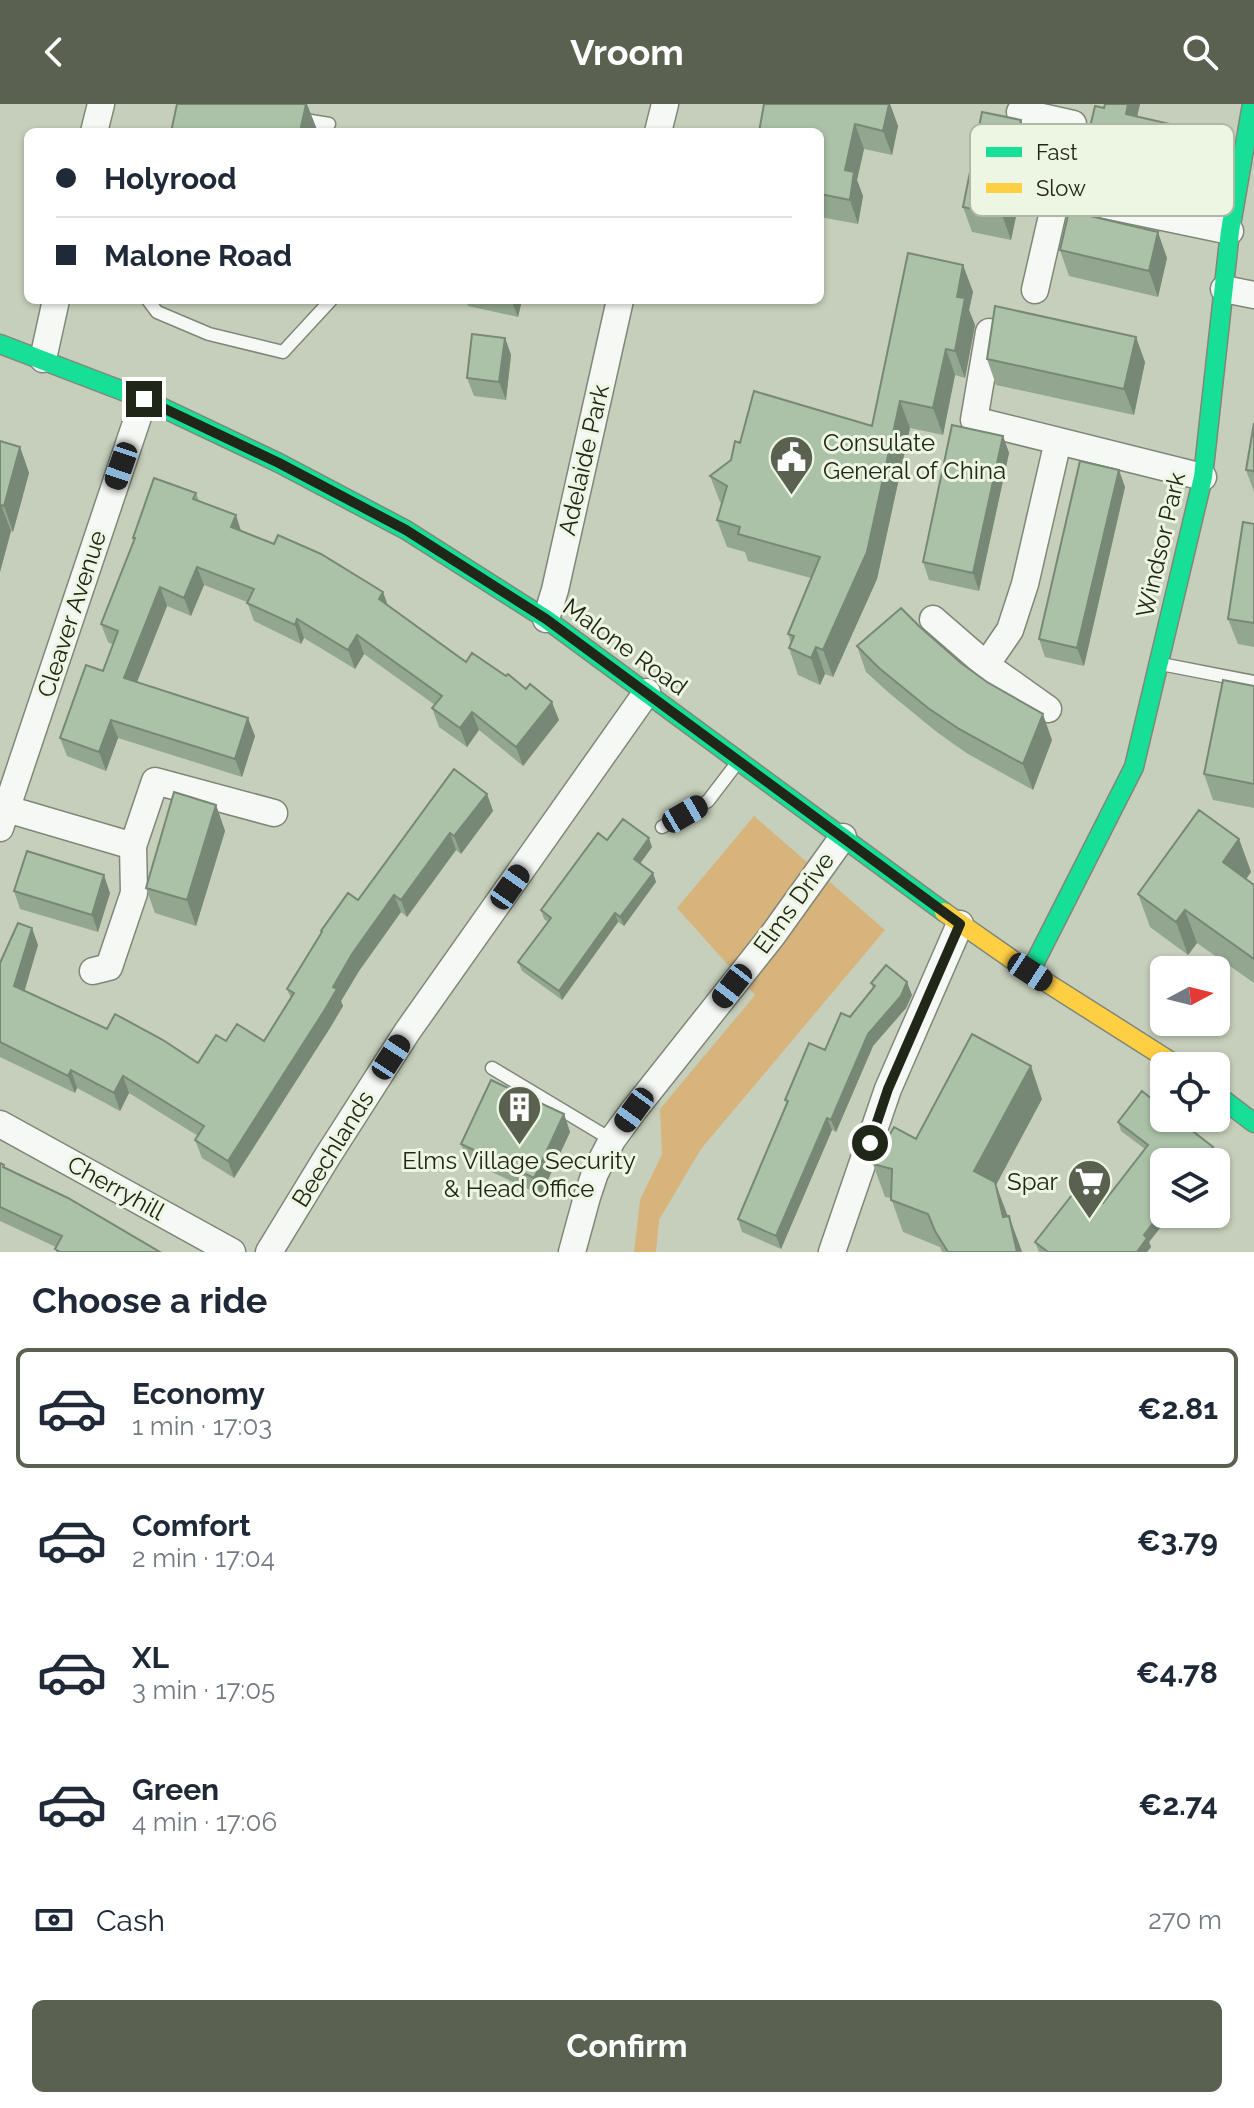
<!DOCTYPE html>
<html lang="en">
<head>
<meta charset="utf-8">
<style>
	body { margin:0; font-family:Raleway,sans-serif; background:#f2f2f3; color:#1f2937; height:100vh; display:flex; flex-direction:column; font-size:30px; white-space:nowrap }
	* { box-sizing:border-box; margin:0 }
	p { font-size:26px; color:#747a83 }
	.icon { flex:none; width:44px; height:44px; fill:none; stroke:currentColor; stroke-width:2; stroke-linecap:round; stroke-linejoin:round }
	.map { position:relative; height:1148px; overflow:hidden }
	.panel { display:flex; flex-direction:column; background:#fff; flex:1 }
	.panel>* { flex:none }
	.banner { position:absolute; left:24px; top:24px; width:800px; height:176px; border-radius:12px; box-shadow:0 2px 6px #0004; display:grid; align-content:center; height:176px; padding:0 32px; background:#fff }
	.needle { width:52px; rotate:83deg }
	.controls { position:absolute; left:1150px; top:852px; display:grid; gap:16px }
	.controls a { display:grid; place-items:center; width:80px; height:80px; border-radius:12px; background:#fff; box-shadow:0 2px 6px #0004; font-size:40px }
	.end { position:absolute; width:36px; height:36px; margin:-18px; border:10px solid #202618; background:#fff; box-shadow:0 0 0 4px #fff }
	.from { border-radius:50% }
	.car { position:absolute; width:24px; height:48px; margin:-24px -12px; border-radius:10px; box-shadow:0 0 6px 2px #0007; background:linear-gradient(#222 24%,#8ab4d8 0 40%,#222 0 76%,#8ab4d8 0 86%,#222 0) }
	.banner b { display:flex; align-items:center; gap:28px; height:76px; font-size:30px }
	.banner b+b { border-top:2px solid #e0e1e3 }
	.banner i { width:20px; height:20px; background:#1f2937 }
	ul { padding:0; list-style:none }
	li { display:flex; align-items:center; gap:24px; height:120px; margin:0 16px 12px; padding:0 16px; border:4px solid transparent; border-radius:12px }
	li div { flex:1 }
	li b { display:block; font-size:30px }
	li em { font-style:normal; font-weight:700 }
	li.active { border-color:#5a6151 }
	li>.icon { width:72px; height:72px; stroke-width:1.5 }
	h2 { padding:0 32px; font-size:36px; line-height:96px }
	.pay { display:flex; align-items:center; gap:20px; height:88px; padding:0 32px; font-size:30px }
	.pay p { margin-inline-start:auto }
	.cta { display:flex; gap:16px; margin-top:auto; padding:16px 32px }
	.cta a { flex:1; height:92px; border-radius:12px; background:#5a6151; color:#fff; font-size:32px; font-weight:700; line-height:92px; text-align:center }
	header { display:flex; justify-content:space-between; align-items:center; height:104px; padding:0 32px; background:#5a6151; color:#fff; font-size:36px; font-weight:700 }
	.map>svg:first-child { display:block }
</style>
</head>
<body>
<header><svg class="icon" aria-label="back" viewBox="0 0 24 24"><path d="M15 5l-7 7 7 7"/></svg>Vroom<svg class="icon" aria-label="search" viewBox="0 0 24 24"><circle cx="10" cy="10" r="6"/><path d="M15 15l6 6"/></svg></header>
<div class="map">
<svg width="1254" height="1148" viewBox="0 0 1254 1148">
	<rect width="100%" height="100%" fill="#c6cfbb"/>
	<path fill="#d8b47d" d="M754,712L885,826L701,1045L659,1116L656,1148H634L640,1096L662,1050L660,1005L755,891L677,804Z"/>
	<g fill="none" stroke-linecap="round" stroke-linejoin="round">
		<defs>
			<path id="lane" d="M299,15L329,20
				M148,196L157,208L209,230L283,248L331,196
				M1161,560L1254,578
				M662,723L708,697L737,659
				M492,964L612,1036"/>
			<path id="street" d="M1020,8L1073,20L1035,186
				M94,28L101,0
				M658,28L665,0
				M1057,91L1230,127
				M1224,185L1254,191
				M989,228L974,316L1203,373
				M43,255L56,196
				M546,515L555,486L620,196
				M933,515L986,561L1048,605
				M986,561L1010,526L1025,480L1058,337
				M7,705L133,742
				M0,724L144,295
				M93,867L109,863L134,789L133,742L155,677L274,709
				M0,1020L232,1148
				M269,1148L327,1053L407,928L647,588
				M572,1148L587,1093L595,1069L612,1036L634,1006L772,832L843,733
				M832,1148L888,985L960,820"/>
			<path id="fast" d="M0,240L144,295L279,359L406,426L546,515L944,808
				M1030,868L1134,663L1203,373L1230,127L1252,0
				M1216,990L1254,1019"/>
			<path id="slow" d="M944,808L1030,868L1178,962"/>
		</defs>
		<use href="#lane" stroke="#808778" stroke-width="15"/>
		<use href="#street" stroke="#808778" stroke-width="29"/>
		<use href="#fast" stroke="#808778" stroke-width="21"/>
		<use href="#slow" stroke="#808778" stroke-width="21"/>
		<use href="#lane" stroke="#f6f8f5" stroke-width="12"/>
		<use href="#street" stroke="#f6f8f5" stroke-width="26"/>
		<use href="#fast" stroke="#16e098" stroke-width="18"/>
		<use href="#slow" stroke="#ffcf43" stroke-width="18"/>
	</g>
	<path fill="#93a790" d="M764,0H890L898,22L892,51L864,45L857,76L863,92L858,120L820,113V28Z
		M1140,0L1137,12L1187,24L1194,45L1185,83L1125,69L1121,88L1102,84L1094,63L1095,61H1093L1086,40L1104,4Z
		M1021,16L1031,42L1011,136L972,128L963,103Z
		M1060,146L1167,154L1158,193L1069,172Z
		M963,161L973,188L969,206L975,221L965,274L955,271L943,331L910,324L877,475L833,573L825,570L820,581L798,571L789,544L791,539L788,530L811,474L748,457L745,448L727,443L717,416L722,400L720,398L710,372L731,356L740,339L872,322Z
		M466,196H522L518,213L468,202Z
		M505,234L511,251L506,296L474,292L467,274Z
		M987,255L1145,258L1134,311L996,281Z
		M1254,319V388L1246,366Z
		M1003,332L1009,349L979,487L929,476L923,458Z
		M0,337L20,343L29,369L13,428L11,427L0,468Z
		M1125,383L1084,562L1045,553L1039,535Z
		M196,389L199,397L242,427L388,502L466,558L559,616L523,662L479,626L467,643L439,623L432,604L435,601L364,550L355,565L304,534L301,540L254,517L247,498L204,481L191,512L167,502L137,578L255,632L242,673L118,634L106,667L67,652L60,634L103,567L113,541L108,538L101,520L134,437L133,434Z
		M1254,420V543L1238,540L1228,515Z
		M920,523L1052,636L1033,686L968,650L938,629L889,589L866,568L857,542Z
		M1254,582V704L1213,696L1204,670Z
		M487,690L493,707L461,750L456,746L407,813L401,808L359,867L341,897L343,902L330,924L234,1074L202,1054L195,1036L198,1032L129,989L120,1007L77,984L75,989L0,953V859L38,841L24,886L107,925L198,959L226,937H264L291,894L287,885L322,829L321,827Z
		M216,701L225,727L196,822L155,809L146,784Z
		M1239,735L1251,768L1246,775L1254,781V879L1197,839L1188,851L1150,823L1138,790Z
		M607,736L652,743L640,759L653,769L656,778L624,822L618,818L562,896L522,867L518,858L548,818L544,815L541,806Z
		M14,787L110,789L98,828L20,805Z
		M871,879L912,891L906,904L873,942L836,1028L832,1026L781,1145L742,1128L738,1115L787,1001L785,996L873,884Z
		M1042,995L996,1081L1022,1148H942L940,1143L903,1128L891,1094L885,1093L873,1060L916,1035Z
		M564,1010L570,1028L541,1091L468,1057L461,1040Z
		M1118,1018L1213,1043L1216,1052L1164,1110H1171L1149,1138L1151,1143L1147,1148H1039L1035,1138L1103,1099L1145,1045L1121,1027Z
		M0,1059L5,1064L160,1148H56V1143L0,1117Z"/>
	<path fill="#788876" d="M306,0H307L318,28H300Z
		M889,0H890L898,22L892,51L883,27Z
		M1128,0H1140L1133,30L1126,10Z
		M1021,16L1031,42L1011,136L1002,111Z
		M855,20L864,45L857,76L863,92L858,120L850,96L845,66Z
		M1187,24L1194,45L1185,83L1177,63Z
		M1118,48L1125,69L1121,88L1114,67Z
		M1158,128L1167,154L1158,193L1149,167Z
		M963,161L973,188L969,206L975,221L965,274L955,247L957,193Z
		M511,196H522L518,213Z
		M1136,233L1145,258L1134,311L1124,285Z
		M505,234L511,251L506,296L499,278Z
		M946,245L955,271L943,331L933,304Z
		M900,297L910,324L877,475L833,573L823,546Z
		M1003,332L1009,349L979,487L973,469Z
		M20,343L29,369L13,428L4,402Z
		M1119,366L1125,383L1084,562L1077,544Z
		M1,401L11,427L0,468V406Z
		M236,411L242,430L231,423Z
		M197,463L204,481L191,512L184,494Z
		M160,483L167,502L131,593L124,574Z
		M383,488L390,507L379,495Z
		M297,515L304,534L301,540L295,521Z
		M357,531L364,550L355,565L348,546Z
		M816,543L825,570L820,581L811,554Z
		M552,598L559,616L523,662L516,643Z
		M472,608L479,626L467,643L460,624Z
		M1043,610L1052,636L1033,686L1023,660Z
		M248,614L255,632L242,673L235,655Z
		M111,616L118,634L106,667L99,648Z
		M487,690L493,707L461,750L454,732Z
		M216,701L225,727L196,822L187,796Z
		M450,729L456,746L407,813L401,796Z
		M649,734L652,743L637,764L634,755Z
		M1239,735L1251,768L1235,791L1223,758Z
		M653,769L656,778L624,822L620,813Z
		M104,771L110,789L98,828L92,811Z
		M394,791L401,808L359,867L341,897L343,902L330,924L234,1074L228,1057L352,850Z
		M1185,806L1197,839L1188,851L1176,818Z
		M615,809L618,818L562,896L559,887Z
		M32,824L38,841L21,899L14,882Z
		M907,878L912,891L906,904L873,942L836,1028L831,1016L868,930Z
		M1031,962L1042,995L996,1081L1007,1111L1015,1146L974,1067Z
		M71,966L77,984L75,989L68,972Z
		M123,972L129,989L120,1007L114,989Z
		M564,1010L570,1028L541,1091L534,1074Z
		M827,1014L832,1026L781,1145L776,1132Z
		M1213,1043L1216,1052L1211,1058H1201Z
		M1164,1105V1110H1171L1149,1138L1151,1143L1147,1148H1137L1144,1131Z
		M1009,1112L1021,1145L1022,1148H1017Z"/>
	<path fill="#abc2a8" stroke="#788876" stroke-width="2" d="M177,0H306L300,28H171Z
		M764,0H889L883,27L855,20L845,66L854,68L850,96L820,90V28H759Z
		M1105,0H1128L1126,10L1187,24L1177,63L1118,48L1114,67L1094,63L1098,43L1086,40L1095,2L1104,4Z
		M982,8L1021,16L1002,111L963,103Z
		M1069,107L1158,128L1149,167L1060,146Z
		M908,149L963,161L957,193L965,194L955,247L946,245L933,304L900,297L867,448L823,546L816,543L811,554L789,544L794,532L788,530L820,453L738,430L740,423L717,416L727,382L710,372L731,356L735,337L740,339L754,287L872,322Z
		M995,202L1136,233L1124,285L987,255Z
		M472,230L505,234L499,278L467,274Z
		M1254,319V367L1246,366Z
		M952,321L1003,332L973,469L923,458Z
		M0,337L20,343L4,402L1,401L0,406Z
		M1080,357L1119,366L1077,544L1039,535Z
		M154,374L196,389L193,395L236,411L231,423L274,440L278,431L321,450L383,488L379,495L466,558L472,549L506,572L508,570L526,585L530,580L552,598L516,643L472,608L460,624L432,604L442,592L357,531L348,546L297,515L295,521L247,499L254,485L197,463L184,494L160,483L124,574L248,614L235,655L111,616L99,648L60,634L86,561L103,567L118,527L101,520L135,434H133Z
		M1243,418L1254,420V519L1228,515Z
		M901,504L920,523L961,559L987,578L1043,610L1023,660L959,625L928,604L879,564L857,542Z
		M1223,576L1254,582V680L1204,670Z
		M454,665L487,690L454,732L450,729L401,796L394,791L352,850L333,883L337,885L324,907L228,1057L195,1036L204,1022L123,972L114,989L71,966L68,972L0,938V859L18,819L32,824L14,882L107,925L115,910L163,936L198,959L216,931L226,937L237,920L264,937L294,889L287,885L322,828L321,827L348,789L358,796Z
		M174,688L216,701L187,796L146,784Z
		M1199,706L1239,735L1223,758L1254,781V855L1185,806L1176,818L1138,790Z
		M623,715L649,734L634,755L653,769L620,813L615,809L559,887L518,858L551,814L541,806L598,729L607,736Z
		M27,747L104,771L92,811L14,787Z
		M886,861L907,878L901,892L868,930L831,1016L827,1014L776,1132L738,1115L788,997L785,996L809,939L825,946L841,909L850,913L875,882L871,879Z
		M972,930L1031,962L974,1067L995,1078L1003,1113L1009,1112L1017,1148H948L935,1127L928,1110L891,1096L892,1065L873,1060L894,1023L916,1035Z
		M491,976L564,1010L534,1074L461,1040Z
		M1142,987L1164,1005V1014H1176L1213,1043L1201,1058H1164V1105L1144,1131L1147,1134L1137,1148H1048L1035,1138L1080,1081L1103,1099L1148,1041L1118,1018Z
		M0,1059L4,1061L3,1063L68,1094L160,1148H60L55,1145L62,1132L0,1103Z"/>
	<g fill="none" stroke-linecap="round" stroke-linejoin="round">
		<path stroke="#202618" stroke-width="10" d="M144,295L279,359L406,426L546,515L960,820L888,985L870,1039"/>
	</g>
	<defs>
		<symbol id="civic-pin" viewBox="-11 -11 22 30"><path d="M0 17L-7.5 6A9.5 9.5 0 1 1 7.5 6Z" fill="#5a6151" stroke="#edf5e3"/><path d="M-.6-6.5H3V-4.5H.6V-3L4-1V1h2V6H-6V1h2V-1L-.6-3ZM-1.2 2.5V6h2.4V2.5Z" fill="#fff"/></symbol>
		<symbol id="building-pin" viewBox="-11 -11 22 30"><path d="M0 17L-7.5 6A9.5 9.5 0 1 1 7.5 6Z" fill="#5a6151" stroke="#edf5e3"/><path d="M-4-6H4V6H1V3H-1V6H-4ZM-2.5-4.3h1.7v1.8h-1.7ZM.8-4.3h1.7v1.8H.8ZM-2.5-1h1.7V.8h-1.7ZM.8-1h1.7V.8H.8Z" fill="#fff"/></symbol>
		<symbol id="supermarket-pin" viewBox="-11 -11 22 30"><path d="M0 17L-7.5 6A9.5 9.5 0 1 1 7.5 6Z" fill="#5a6151" stroke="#edf5e3"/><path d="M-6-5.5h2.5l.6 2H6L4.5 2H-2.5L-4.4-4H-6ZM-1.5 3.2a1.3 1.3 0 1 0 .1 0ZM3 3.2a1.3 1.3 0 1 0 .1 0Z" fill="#fff"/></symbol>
	</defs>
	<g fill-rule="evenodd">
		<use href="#civic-pin" x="766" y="328" width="51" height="69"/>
		<use href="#building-pin" x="494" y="978" width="51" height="69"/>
		<use href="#supermarket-pin" x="1064" y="1052" width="51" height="69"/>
	</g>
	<g text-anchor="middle" stroke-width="6" stroke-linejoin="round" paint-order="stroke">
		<g font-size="24" fill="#202618" stroke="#edf5e3" text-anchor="start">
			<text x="823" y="347">Consulate<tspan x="823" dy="28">General of China</tspan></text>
			<text x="519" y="1065" text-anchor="middle">Elms Village Security<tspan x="519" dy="28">&amp; Head Office</tspan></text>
			<text x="1058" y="1086" text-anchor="end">Spar</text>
		</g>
		<g font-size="24" fill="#202618" stroke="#edf5e3">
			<text transform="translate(584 356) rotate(-77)" y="8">Adelaide Park</text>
			<text transform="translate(1161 441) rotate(-77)" y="8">Windsor Park</text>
			<text transform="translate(72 510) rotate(-72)" y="8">Cleaver Avenue</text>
			<text transform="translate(625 543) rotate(36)" y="8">Malone Road</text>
			<text transform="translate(794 799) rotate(-54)" y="8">Elms Drive</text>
			<text transform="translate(333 1045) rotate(-58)" y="8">Beechlands</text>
			<text transform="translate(116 1084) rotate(29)" y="8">Cherryhill</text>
		</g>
	</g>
	<rect x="970" y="20" width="264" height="92" rx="12" fill="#edf5e3" stroke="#b0b7a6" stroke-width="2"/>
	<rect x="986" y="43" width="36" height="10" fill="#16e098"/>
	<rect x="986" y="79" width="36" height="10" fill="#ffcf43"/>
	<g font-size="22" fill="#202618">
		<text x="1036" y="56">Fast</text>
		<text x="1036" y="92">Slow</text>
	</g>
</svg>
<div class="controls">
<a><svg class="needle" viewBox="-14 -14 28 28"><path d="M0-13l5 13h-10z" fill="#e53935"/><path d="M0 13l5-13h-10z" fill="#747a83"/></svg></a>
<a><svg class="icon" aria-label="locate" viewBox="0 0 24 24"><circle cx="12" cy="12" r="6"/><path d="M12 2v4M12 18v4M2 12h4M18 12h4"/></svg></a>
<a><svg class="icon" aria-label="layers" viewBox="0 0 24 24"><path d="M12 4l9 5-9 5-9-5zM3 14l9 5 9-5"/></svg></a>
</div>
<i class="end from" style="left:870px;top:1039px"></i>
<i class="end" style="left:144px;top:295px"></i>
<i class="car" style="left:121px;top:362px;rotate:199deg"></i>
<i class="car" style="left:685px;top:710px;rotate:60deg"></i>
<i class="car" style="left:510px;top:783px;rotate:35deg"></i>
<i class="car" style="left:1030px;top:868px;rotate:123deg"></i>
<i class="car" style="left:732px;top:882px;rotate:218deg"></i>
<i class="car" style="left:391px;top:953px;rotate:33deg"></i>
<i class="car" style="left:634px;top:1006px;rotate:216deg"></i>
<div class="banner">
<b><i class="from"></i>Holyrood</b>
<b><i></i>Malone Road</b>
</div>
</div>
<section class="panel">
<h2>Choose a ride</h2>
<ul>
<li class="active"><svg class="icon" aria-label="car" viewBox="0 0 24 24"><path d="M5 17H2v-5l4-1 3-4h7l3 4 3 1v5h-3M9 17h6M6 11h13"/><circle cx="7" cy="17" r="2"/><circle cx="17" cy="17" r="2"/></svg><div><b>Economy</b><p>1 min · 17:03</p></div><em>€2.81</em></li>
<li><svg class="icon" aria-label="car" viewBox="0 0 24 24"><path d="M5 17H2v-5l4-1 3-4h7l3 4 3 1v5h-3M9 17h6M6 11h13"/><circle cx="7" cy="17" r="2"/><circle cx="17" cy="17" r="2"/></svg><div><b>Comfort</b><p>2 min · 17:04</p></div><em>€3.79</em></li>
<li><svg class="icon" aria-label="car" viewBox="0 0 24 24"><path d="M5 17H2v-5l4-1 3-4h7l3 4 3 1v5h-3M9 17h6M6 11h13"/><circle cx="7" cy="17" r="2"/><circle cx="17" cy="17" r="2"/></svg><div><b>XL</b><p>3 min · 17:05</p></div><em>€4.78</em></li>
<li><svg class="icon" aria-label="car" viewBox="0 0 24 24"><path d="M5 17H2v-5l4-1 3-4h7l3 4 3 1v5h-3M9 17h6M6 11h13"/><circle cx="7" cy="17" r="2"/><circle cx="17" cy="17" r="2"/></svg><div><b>Green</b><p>4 min · 17:06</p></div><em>€2.74</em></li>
</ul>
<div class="pay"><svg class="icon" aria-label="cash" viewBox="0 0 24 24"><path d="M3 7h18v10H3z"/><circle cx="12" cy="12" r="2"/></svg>Cash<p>270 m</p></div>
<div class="cta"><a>Confirm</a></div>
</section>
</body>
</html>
